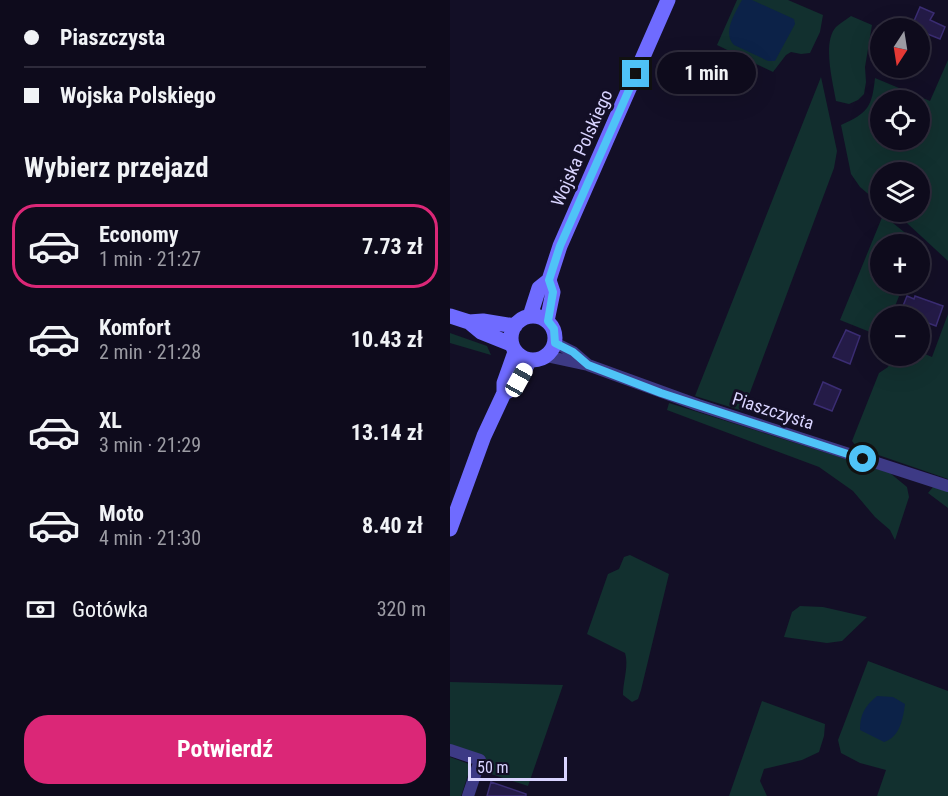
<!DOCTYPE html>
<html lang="pl">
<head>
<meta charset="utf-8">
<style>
	body { margin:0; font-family:"Roboto Condensed",sans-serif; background:#171425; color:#f1f3f6; height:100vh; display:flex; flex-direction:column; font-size:22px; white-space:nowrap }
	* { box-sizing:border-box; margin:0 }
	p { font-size:20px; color:#9b9ba3 }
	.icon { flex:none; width:33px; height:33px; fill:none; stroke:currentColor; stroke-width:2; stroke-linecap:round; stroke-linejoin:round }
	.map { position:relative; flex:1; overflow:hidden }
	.side { display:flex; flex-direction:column; background:#0e0b1c; width:450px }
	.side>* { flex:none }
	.hud { display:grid; align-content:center; height:132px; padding:0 24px; background:#0e0b1c }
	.needle { width:39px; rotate:192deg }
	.controls { position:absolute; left:420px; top:18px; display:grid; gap:12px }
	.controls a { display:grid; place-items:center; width:60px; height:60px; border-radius:50%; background:#0e0b1c; box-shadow:0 6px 24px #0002,0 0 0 2px #2e2b3b; font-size:30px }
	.scale { position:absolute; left:18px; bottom:15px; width:99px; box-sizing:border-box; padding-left:6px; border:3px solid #d9d4ff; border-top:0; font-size:16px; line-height:21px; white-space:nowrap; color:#d9d4ff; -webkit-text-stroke:4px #130f26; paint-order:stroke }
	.end { position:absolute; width:27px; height:27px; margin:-14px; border:8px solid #4fc3f7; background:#111; box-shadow:0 0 0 3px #111 }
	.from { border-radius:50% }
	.bubble { position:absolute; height:42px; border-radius:21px; background:#0e0b1c; box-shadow:0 6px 24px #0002,0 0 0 2px #2e2b3b; font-size:20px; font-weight:700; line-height:42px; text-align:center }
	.car { position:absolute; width:18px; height:36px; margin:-18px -9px; border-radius:8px; box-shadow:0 0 4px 2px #0007; background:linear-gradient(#fff 24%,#345 0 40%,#fff 0 76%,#345 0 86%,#fff 0) }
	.hud b { display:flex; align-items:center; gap:21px; height:57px; font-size:22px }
	.hud b+b { border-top:2px solid #2e2b3b }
	.hud i { width:15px; height:15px; background:#f1f3f6 }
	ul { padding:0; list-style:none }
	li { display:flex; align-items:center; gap:18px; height:84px; margin:0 12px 9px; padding:0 12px; border:3px solid transparent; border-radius:24px }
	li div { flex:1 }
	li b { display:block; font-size:22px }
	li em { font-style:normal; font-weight:700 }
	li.on { border-color:#db2777 }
	li>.icon { width:54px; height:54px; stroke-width:1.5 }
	h2 { padding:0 24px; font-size:27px; line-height:72px }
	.pay { display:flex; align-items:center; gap:15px; height:66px; padding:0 24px; font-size:22px }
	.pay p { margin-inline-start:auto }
	.button { display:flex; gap:12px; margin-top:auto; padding:12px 24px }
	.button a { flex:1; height:69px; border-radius:24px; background:#db2777; color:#fff; font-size:24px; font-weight:700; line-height:69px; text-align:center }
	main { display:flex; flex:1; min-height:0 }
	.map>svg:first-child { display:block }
</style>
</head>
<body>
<main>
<section class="side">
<div class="hud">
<b><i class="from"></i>Piaszczysta</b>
<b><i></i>Wojska Polskiego</b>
</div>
<h2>Wybierz przejazd</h2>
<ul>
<li class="on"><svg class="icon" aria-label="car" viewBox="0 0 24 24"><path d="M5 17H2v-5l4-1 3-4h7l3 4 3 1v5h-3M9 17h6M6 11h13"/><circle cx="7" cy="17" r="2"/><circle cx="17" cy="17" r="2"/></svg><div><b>Economy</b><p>1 min · 21:27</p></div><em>7.73 zł</em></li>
<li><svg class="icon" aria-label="car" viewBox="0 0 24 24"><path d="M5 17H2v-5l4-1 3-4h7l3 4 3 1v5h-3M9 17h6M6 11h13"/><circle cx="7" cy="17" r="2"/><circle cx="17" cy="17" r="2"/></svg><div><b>Komfort</b><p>2 min · 21:28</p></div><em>10.43 zł</em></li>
<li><svg class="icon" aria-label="car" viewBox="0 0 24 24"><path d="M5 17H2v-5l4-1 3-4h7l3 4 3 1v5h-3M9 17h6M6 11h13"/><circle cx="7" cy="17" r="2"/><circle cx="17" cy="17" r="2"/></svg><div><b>XL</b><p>3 min · 21:29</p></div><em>13.14 zł</em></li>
<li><svg class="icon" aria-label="car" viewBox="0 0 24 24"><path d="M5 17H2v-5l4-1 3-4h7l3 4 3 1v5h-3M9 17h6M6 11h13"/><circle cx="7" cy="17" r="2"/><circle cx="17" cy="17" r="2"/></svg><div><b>Moto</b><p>4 min · 21:30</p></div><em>8.40 zł</em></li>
</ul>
<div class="pay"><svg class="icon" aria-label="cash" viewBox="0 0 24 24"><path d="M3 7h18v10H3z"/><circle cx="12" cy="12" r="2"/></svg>Gotówka<p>320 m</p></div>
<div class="button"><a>Potwierdź</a></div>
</section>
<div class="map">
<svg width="498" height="796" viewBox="0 0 498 796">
	<rect width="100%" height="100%" fill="#130f26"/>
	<path fill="#12302f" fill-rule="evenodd" d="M287,0H338L373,15L370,32L360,53L351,54L341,52L336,55L323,72L267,45Z
		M401,16L422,25L415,67L416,82L414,94L408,100L399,104L386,101C383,83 372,42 386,27C390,23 396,20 401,16Z
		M498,60V261L445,212H470V172H430V204L410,187L401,174L391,125C418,113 422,107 425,78L480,101ZM470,100V140H430V100Z
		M371,77L387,151L384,168L293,411L245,396Z
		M433,215L469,244H430V284H454L441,316H430V336L390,320Z
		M498,314V479L408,448L402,441L429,373L438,367L442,356H470V352L482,357Z
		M0,333L37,346L41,355L0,343Z
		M219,403L440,473L457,487L459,497L445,540L440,530L425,517L403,491L369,467L217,410Z
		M483,487L498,491V508L478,493Z
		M180,555L219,574L191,690L188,699L182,702L173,695C173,681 179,666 175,653L137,634L158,574L169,569L174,557Z
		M350,606L373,607L417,617L392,641L377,643L334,637L342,612Z
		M418,661L498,691V796H427L436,770L410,763L391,753L388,740Z
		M0,682L113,685L78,786L32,771L36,758L0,745Z
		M312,701L375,724L374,736L369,752L352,760L314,769L310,781L317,796H279Z
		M0,757L19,764L21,766L11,796H0Z"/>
	<path fill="#0c2248" d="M292,0H302L344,19L345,24L325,61H318L284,45C272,33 285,13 292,0Z
		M427,696L443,697L455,704C453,719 450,737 434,742L410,730C410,714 415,706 427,696Z"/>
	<path fill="#241b47" stroke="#3b2d73" stroke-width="1.5" d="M470,7L484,13L480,20L495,27L490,39L470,31V28H461Z
		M457,296L464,299L465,296L493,306L486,326L470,320V316H449Z
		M396,330L410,336L400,364L383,357Z
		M373,382L391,390L382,411L364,404Z
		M41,782L76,794V796H37Z"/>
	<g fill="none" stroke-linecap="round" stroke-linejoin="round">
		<path stroke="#3d3a85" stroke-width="12" d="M105,343L123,352L137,364
			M96,356L138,365L248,405L498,486
			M0,750L30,760L18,796"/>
		<path stroke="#6f6bff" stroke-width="15" d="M61 338a22 22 0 1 1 44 0a22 22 0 1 1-44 0Z
			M0,316L19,322L31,332L61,344
			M80,316L89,288L99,280
			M97,321L103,292L99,280L110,246L218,0
			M19,322L33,321L65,326
			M54,393L64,388L80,360
			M0,529L34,436L54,393V383L65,352"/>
	</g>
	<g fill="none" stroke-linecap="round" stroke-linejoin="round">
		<path stroke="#4fc3f7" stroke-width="8" d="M186,74L110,246L99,280L103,292L98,321L104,329L105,343L123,352L138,365L211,393L413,459"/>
	</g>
	<g text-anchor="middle" stroke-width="6" stroke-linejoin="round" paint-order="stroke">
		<g font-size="18" fill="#d9d4ff" stroke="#130f26">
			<text transform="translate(132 148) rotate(-66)" y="6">Wojska Polskiego</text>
			<text transform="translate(323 411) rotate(18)" y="6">Piaszczysta</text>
		</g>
	</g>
</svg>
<div class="controls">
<a><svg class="needle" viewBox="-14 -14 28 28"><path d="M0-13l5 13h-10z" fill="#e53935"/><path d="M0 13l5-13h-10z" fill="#9b9ba3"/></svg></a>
<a><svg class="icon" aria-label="locate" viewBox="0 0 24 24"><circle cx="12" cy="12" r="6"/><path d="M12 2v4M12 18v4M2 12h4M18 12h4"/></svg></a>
<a><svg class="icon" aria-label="layers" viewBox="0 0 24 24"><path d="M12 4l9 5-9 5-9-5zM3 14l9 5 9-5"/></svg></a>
<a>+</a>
<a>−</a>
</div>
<div class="scale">50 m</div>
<i class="end from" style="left:413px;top:459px"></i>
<i class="end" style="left:186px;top:74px"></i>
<div class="bubble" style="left:207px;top:52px;width:99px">1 min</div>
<i class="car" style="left:69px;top:380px;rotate:29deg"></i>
</div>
</main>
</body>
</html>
